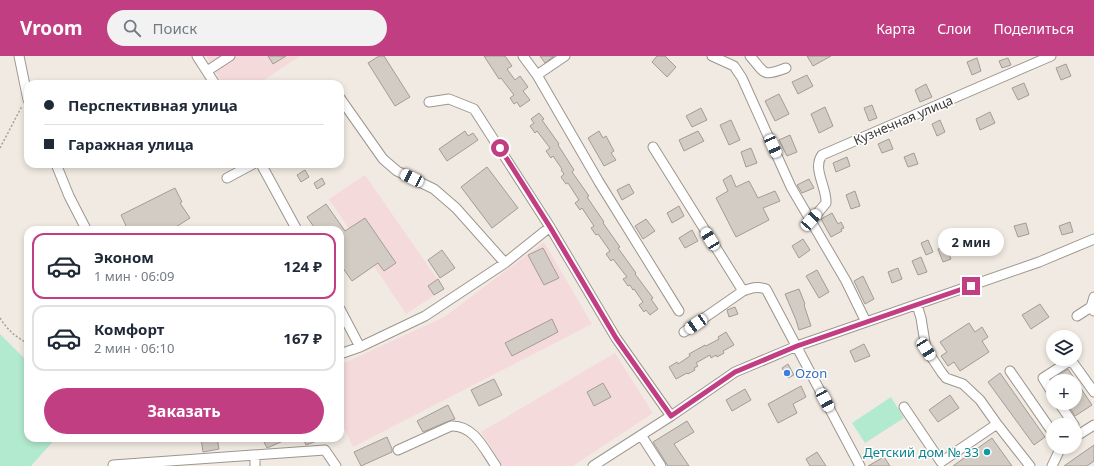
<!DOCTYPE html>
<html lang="ru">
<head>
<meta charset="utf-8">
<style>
	body { margin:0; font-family:"Noto Sans",sans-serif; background:#f2f2f3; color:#1f2937; height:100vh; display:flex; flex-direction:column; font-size:15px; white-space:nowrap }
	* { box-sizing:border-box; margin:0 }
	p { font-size:13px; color:#747a83 }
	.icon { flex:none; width:22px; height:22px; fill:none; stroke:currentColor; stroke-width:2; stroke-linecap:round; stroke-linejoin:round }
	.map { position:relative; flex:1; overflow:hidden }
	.sheet { position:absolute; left:24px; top:170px; width:320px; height:216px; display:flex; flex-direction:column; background:#fff; border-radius:12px; box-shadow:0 2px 6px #0003 }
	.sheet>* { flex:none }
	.banner { position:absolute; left:24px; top:24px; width:320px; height:88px; border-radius:12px; box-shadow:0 2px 6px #0003; display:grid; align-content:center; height:88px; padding:0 20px; background:#fff }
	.tools { position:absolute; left:1046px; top:274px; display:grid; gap:8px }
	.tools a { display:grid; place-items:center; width:36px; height:36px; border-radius:50%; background:#fff; box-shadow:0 2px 6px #0003; font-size:20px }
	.end { position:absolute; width:18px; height:18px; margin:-9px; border:5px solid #c23e82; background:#fff; box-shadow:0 0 0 2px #fff }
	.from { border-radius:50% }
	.bubble { position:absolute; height:28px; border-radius:14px; background:#fff; box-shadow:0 2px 6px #0003; font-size:13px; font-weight:700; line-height:28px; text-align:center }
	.car { position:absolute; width:12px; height:24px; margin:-12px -6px; border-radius:5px; box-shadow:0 0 3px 1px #0007; background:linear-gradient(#fff 24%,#345 0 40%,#fff 0 76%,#345 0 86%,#fff 0) }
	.banner b { display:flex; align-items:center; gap:14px; height:38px; font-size:15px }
	.banner b+b { border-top:1px solid #e0e1e3 }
	.banner i { width:10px; height:10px; background:#1f2937 }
	ul { padding:7px 0 0; list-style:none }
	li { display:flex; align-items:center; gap:12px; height:66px; margin:0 8px 6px; padding:0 12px; border:2px solid #e0e1e3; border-radius:12px }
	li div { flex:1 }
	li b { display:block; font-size:15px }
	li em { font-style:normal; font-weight:700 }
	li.on { border-color:#c23e82 }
	li>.icon { width:36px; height:36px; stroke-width:1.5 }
	.cta { display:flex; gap:8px; margin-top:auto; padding:8px 20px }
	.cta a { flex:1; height:46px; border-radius:24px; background:#c23e82; color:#fff; font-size:16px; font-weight:700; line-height:46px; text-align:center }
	header { display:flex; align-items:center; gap:24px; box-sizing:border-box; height:56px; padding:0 20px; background:#c23e82; color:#fff }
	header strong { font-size:19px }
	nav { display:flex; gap:22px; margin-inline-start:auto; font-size:14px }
	.search { width:280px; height:36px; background:#f2f2f3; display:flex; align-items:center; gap:10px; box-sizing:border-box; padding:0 14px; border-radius:22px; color:#747a83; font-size:15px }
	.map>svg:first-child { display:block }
</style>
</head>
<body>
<header>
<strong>Vroom</strong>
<div class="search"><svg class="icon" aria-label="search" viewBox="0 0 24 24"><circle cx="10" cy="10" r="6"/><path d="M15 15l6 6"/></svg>Поиск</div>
<nav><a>Карта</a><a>Слои</a><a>Поделиться</a></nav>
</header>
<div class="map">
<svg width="1094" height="410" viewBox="0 0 1094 410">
	<rect width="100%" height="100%" fill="#f1eae2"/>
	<path fill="#f5dadb" d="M206,0H300L258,28H223Z
		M365,119L444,233L406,258L329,143Z
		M544,186L592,268L353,391L340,363V309L444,261Z
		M615,297L653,357L573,410H503L481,376Z"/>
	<path fill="#b2eacf" d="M0,278L28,306V382H56L31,410H0Z
		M891,341L904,362L865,387L852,367Z"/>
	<path fill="#d3ccc4" stroke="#a39c95" d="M268,0H286L273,8Z
		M379,0H384L410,41L395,50L368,7Z
		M484,0H505L512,10L507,13L515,24L520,20L528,31L523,35L530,44L520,51L517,46L514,48L510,42L514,39L501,22L499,23Z
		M540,0H554L545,7Z
		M657,0H665L676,11L667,21L652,6Z
		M807,0H831L813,10Z
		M977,2L981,15L972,19L967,6Z
		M1008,2L1011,9L1002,12L999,5Z
		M1066,8L1071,20L1061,24L1056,12Z
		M807,19L813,30L798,38L792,26Z
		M1024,27L1029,39L1018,44L1012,32Z
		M926,28L932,41L920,46L915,34Z
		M779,38L789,58L775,65L765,45Z
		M872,49L877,62L869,65L864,52Z
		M825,51L833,70L819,77L811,58Z
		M701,52L707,64L692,71L686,60Z
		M990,56L995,67L980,74L976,63Z
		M539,57L544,63L542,64L559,88L558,89L574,114L572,116L589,140L587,141L604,166L603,167L620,191L618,192L636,217L635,218L653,242L651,243L658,253L650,259L646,254L644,256L639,249L643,246L634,233L633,234L630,229L628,230L623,223L627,221L613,203L611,205L606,198L610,195L598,178L596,179L591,172L594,170L582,152L580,154L575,147L579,144L568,127L566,128L561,121L564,118L561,114L562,113L553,100L551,102L546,95L550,92L537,75L535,77L530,70L534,67L531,63Z
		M731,64L740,84L729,89L720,69Z
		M940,64L945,76L937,80L932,68Z
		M465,75L468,80L473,77L478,84L447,105L439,93Z
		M599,75L603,82L606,80L614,95L611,97L616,104L604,110L588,82Z
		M698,75L704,85L684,95L679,84Z
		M790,79L797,96L787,100L779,84Z
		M889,83L893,93L882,97L878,88Z
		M751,92L757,107L746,111L741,96Z
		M914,97L918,108L908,111L904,101Z
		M847,101L850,110L836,116L833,107Z
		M487,111L518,152L492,172L461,131Z
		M305,114L309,121L301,126L297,119Z
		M731,119L736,131L749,125L758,142L775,135L780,145L763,152L769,164L736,181L716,142L728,135L723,124Z
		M322,122L325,128L317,133L314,127Z
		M809,123L814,132L802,137L797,129Z
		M629,128L634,137L622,144L617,134Z
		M175,132L182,146L180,147L190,162L171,174H128L121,159Z
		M855,135L860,150L851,153L846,139Z
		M326,148L345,175L365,162L396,207L384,215L378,207L352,225L340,208V174H316L307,161Z
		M679,150L684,160L672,167L667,157Z
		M832,157L838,168L841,166L844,172L841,173L842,175L831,181L821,163Z
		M646,163L655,175L643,183L635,170Z
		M1070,166L1073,176L1062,179L1059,170Z
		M1026,167L1029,178L1018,181L1014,170Z
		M692,174L698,185L685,192L679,182Z
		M990,178L993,189L969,195L966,184Z
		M803,183L810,194L799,202L792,190Z
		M928,184L933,196L926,199L921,187Z
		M945,190L951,203L943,206L938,193Z
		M543,192L559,222L544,229L528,199Z
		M442,194L455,212L440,222L428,204Z
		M921,201L927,216L918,219L912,205Z
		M898,212L902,223L892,227L888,216Z
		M817,214L829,236L819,242L806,220Z
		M863,220L874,243L865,248L854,225Z
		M438,223L444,233L434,239L428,230Z
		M799,233L805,248L804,249L811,270L799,274L796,264L785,238Z
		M1040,248L1049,261L1031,273L1022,259Z
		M735,251L738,258L729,261L727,254Z
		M552,263L558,276L512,300L505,287Z
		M969,267L975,276L982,271L988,281L982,285L989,296L960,315L954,306L948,310L941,300L947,296L940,286Z
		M726,276L734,289L723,295L724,297L717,301L716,299L711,302L710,299L696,307L698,310L694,312L695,314L688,318L687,317L676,323L669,311L677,306L678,308L690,300L689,298L705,289L706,290L719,283L718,281Z
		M864,288L870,300L855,306L850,295Z
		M788,308L794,319L788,322L782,312Z
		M1068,313L1092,349L1075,360L1067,347H1075V325H1052L1051,324Z
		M1000,317L1045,381L1034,389L988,326Z
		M494,323L502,339L479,350L471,334Z
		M603,327L611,341L594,350L587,336Z
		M801,330L806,341L793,348L797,357L778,367L768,348Z
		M745,333L751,344L732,355L726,344Z
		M950,339L959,352L938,366L929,354Z
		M448,349L455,363L449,365L423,376L417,365Z
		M687,365L694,376L674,388L689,410H668L653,386Z
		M387,381L392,393V396L361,410L354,396Z
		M201,382H217L219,393L203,396Z
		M262,382H290L267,392Z
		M303,382H325L306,389Z
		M992,382L1012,410H953Z
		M1094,389V405L1087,410H1064Z
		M817,396L826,410H810L806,403Z
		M884,401L890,410H868Z"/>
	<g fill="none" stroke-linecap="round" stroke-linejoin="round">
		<defs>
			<path id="minor" d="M19,0L28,44
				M197,0L215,28
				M523,0L537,19L599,126L679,255
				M712,0L734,10L742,22L791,131L846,225L866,266
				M750,0C766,18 762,21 786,12
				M207,15L230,0
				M537,19L565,0
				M340,42L383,103L397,115L434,133L456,152L505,207
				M429,46L449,43L474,53L550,171L616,282L671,360
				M653,91L743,235C751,232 757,230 766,233L860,410
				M56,108L69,140L85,171
				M261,108L297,174
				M227,122L253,108
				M811,165L826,147C827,131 812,113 822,99L1051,0
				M917,249L921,262L926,293L942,317L946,322L963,328L980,344L997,368
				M1091,251L1094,241
				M340,253L360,291
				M1077,260L1091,251L1094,255
				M684,276L743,235
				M340,298L360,291L425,260L505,207L550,171
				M1010,315L1053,377
				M1053,338L1043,322L1071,304L1094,336
				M1059,347L1074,369
				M904,351L941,406L997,368L1030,410
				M641,379L661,410
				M1075,381L1094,369
				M398,394L451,370C474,369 484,393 496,410
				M255,399V410
				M113,409L325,394L336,410
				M593,410L671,360L735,316L797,290L1039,206L1094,183
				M1052,410L1061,391"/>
		</defs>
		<use href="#minor" stroke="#9c968e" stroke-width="11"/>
		<path stroke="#a49f99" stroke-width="1.5" stroke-dasharray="2 2" stroke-linecap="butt" d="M0,92L22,50
			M0,262C7,273 16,282 28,287"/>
		<use href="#minor" stroke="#fff" stroke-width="9"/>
	</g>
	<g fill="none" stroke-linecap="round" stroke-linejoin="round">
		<path stroke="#c23e82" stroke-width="5" d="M500,92L550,171L616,282L671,360L735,316L797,290L971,230"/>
	</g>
	<circle fill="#3f7fe0" stroke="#fff" stroke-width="1.5" cx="787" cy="317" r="4"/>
	<circle fill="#0f9aa8" stroke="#fff" stroke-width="1.5" cx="987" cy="396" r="4"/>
	<g text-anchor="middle" stroke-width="3" stroke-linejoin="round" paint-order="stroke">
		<g font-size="13" fill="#3b3835" stroke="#fff">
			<text transform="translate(903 64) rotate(-23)" y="5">Кузнечная улица</text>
		</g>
		<g font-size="13" fill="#366cbe" stroke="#fff" text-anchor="start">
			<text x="795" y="322">Ozon</text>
		</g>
		<g font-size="13" fill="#0d838f" stroke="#fff" text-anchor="end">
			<text x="979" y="401">Детский дом № 33</text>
		</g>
	</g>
</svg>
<div class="tools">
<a><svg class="icon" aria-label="layers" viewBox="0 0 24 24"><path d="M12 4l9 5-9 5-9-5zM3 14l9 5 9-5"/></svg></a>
<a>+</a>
<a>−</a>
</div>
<i class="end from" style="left:500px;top:92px"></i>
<i class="end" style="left:971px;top:230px"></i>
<div class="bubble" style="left:938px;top:172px;width:66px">2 мин</div>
<i class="car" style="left:773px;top:90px;rotate:156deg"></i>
<i class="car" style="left:412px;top:122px;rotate:296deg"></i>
<i class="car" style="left:811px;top:164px;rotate:42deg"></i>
<i class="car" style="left:710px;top:183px;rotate:328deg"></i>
<i class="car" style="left:696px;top:268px;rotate:236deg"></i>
<i class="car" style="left:926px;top:293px;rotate:147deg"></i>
<i class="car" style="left:825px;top:344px;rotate:152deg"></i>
<div class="banner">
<b><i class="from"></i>Перспективная улица</b>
<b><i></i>Гаражная улица</b>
</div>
<section class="sheet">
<ul>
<li class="on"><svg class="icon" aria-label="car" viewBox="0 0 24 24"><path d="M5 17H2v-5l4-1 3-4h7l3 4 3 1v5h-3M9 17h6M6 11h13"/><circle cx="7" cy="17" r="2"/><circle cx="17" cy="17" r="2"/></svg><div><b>Эконом</b><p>1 мин · 06:09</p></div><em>124 ₽</em></li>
<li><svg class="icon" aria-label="car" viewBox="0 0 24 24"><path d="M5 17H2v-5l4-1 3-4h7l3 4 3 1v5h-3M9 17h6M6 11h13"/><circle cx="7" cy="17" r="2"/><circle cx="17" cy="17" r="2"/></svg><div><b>Комфорт</b><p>2 мин · 06:10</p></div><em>167 ₽</em></li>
</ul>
<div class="cta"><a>Заказать</a></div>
</section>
</div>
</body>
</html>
